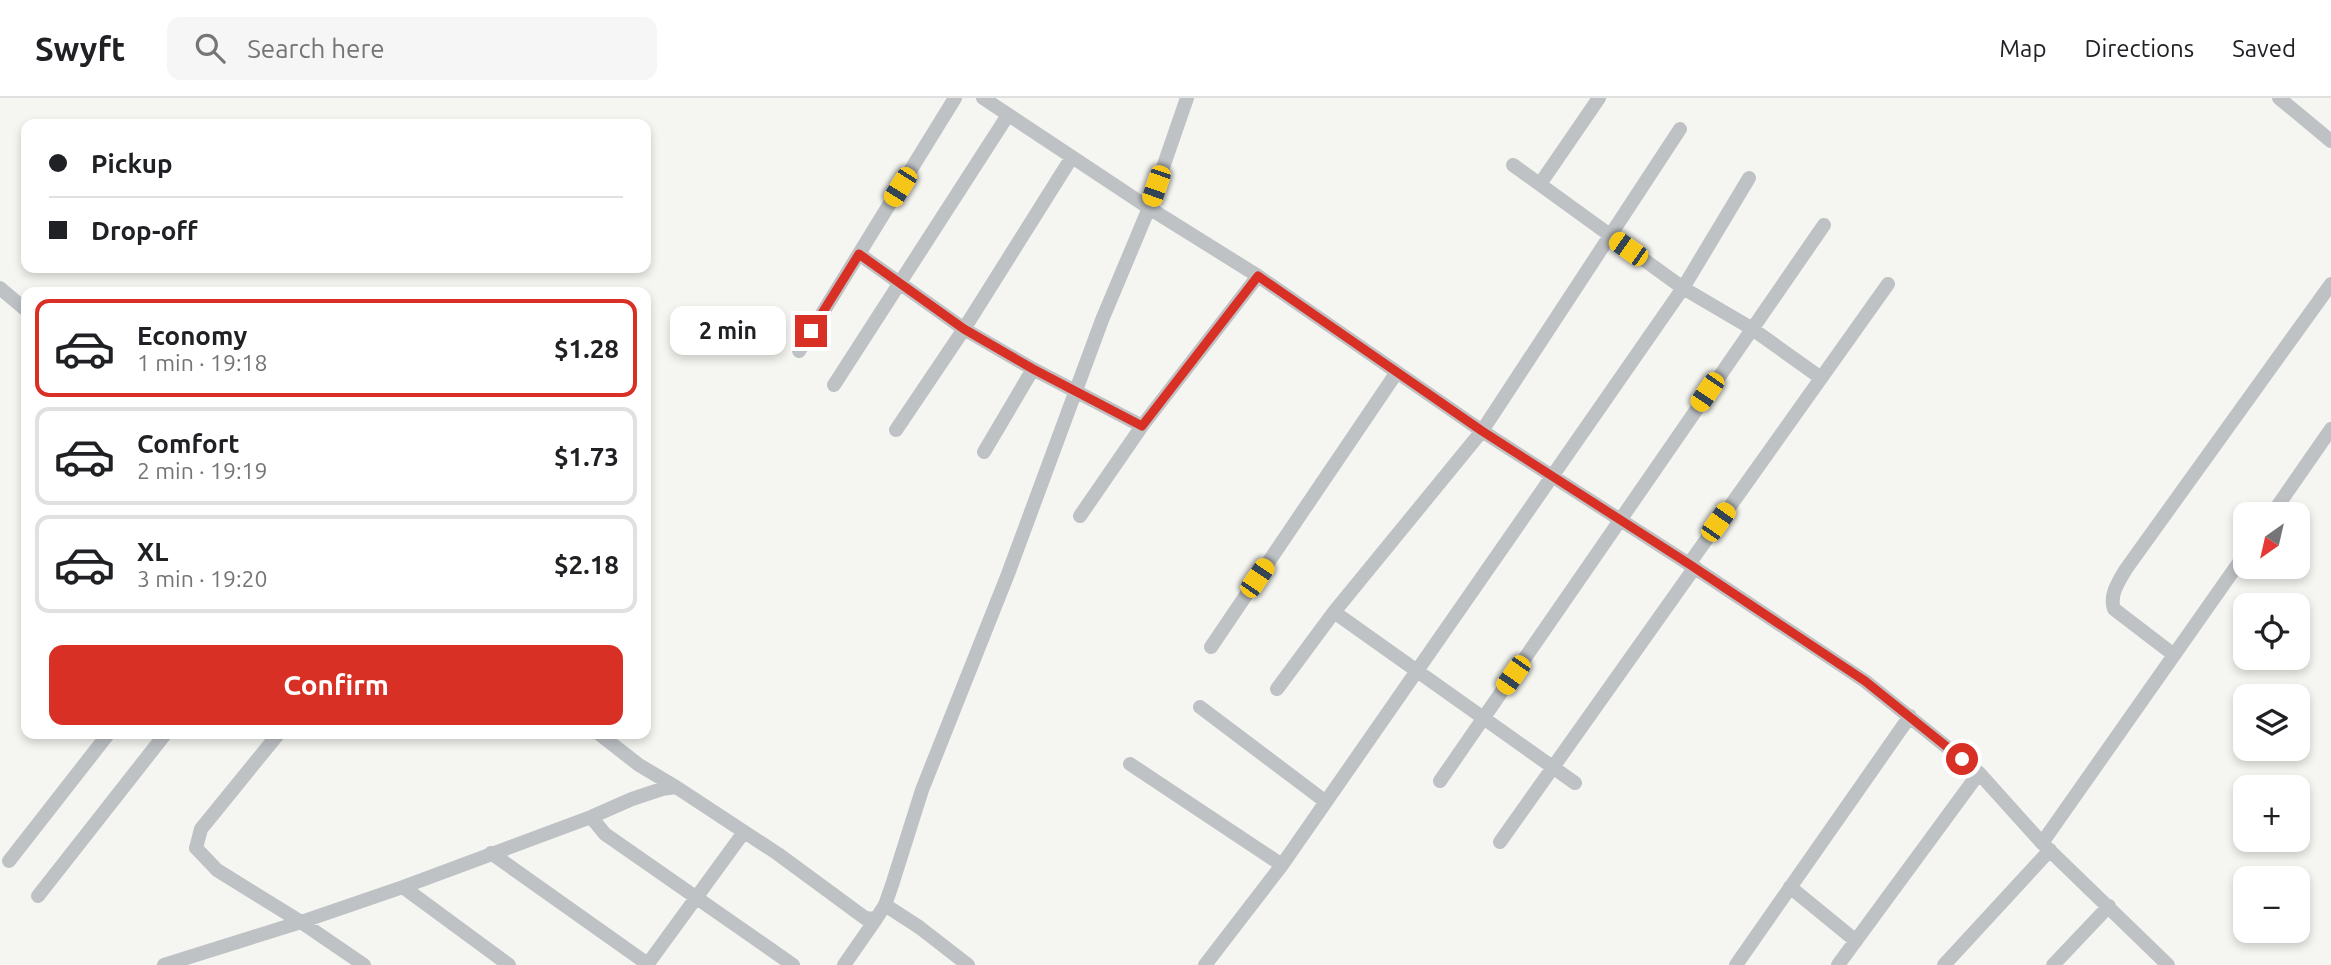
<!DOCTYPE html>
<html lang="en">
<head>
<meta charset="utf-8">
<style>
	body { margin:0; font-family:Ubuntu,sans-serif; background:#f6f6f6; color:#202124; height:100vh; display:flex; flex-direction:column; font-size:26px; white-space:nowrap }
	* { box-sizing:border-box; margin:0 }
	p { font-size:23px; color:#757577 }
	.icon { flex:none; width:38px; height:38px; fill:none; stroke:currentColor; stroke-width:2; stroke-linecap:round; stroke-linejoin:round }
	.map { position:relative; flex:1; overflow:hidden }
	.sheet { position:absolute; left:21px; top:189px; width:630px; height:452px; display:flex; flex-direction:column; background:#fff; border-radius:14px; box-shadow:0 4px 10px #0003 }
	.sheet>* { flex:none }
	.top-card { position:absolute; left:21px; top:21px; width:630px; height:154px; border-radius:14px; box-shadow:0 4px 10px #0003; display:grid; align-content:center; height:154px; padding:0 28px; background:#fff }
	.needle { width:46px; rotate:214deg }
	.fabs { position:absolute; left:2233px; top:404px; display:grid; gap:14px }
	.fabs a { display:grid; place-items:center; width:77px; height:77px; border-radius:14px; background:#fff; box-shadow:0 4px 10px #0003; font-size:35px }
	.end { position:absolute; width:32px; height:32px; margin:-16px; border:9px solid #d93025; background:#fff; box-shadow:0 0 0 4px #fff }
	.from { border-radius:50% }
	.bubble { position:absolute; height:49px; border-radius:14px; background:#fff; box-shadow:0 4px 10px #0003; font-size:23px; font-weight:700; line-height:49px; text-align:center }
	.car { position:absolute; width:21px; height:42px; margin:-21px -10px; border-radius:9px; box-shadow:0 0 5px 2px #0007; background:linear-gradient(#f5c518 24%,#345 0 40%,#f5c518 0 76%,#345 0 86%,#f5c518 0) }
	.top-card b { display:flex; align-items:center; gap:24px; height:66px; font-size:26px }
	.top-card b+b { border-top:2px solid #e0e0e0 }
	.top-card i { width:18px; height:18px; background:#202124 }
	ul { padding:12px 0 0; list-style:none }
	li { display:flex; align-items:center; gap:21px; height:98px; margin:0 14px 10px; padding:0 14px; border:4px solid #e0e0e0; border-radius:14px }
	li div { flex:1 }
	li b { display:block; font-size:26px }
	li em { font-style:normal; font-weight:700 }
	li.selected { border-color:#d93025 }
	li>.icon { width:63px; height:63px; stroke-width:1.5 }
	.cta { display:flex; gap:14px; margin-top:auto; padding:14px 28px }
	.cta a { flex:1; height:80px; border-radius:14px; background:#d93025; color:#fff; font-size:28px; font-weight:700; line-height:80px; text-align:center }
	header { display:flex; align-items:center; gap:42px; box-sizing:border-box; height:98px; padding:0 35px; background:#fff; border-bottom:2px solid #e0e0e0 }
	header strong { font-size:33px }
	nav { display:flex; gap:38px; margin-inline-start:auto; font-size:24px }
	.search { width:490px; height:63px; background:#f6f6f6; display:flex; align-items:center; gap:18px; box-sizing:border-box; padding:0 24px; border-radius:14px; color:#757577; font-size:26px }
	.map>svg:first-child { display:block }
</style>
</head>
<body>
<header>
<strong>Swyft</strong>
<div class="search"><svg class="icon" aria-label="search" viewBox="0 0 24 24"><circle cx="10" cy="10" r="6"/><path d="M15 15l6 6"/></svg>Search here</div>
<nav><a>Map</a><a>Directions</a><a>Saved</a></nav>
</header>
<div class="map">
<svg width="2331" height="867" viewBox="0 0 2331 867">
	<rect width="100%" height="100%" fill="#f5f5f1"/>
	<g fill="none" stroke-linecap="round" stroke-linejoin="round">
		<path stroke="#bec2c5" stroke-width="14" d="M983,0L1149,110L1258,178L1482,333L1689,466L1865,583L1979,675L2042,745L2168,867
			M2279,0L2331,43
			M1513,67L1683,190L1751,230L1821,280
			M1540,86L1599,0
			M859,156L964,231L1033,271L1142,328
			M0,190L26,212
			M799,253L955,0
			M834,287L1008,17
			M896,332L964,231L1072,59
			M984,354L1033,271
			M2272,416L2331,331
			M1080,418L1142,328L1258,178
			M1689,466L1888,186
			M1334,514L1575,685
			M1211,549L1397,274
			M2174,557L2114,511C2109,497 2119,483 2126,471L2331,186
			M1277,591L1334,514L1482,333L1680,31
			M1200,609L1326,704
			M279,635L201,731L196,750L217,772L301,824L364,867
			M598,635L639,667L676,689
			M1130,666L1282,767
			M1440,683L1824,127
			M591,719L605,736L793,867
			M1500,744L1695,469
			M2042,745L2245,456
			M491,755L649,867
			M9,763L109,635
			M403,789L509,867
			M1790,789L1856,843
			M38,798L166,635
			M885,807L919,829L968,867
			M164,867L301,824L403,789L591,719L632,701L662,691L676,689L778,756L865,820L876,821L885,807L892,787L922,692L1008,476L1102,222L1149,110L1187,0
			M647,867L744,734
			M844,867L876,821
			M1205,867L1282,767L1683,190L1749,80
			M1736,867L1910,618
			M1838,867L1979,675
			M1944,867L2050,752
			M2053,867L2109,808"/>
	</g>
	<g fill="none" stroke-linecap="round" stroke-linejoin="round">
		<path stroke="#d93025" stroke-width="9" d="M811,233L859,156L964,231L1033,271L1142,328L1258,178L1482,333L1689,466L1865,583L1962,661"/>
	</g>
</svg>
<div class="fabs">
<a><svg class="needle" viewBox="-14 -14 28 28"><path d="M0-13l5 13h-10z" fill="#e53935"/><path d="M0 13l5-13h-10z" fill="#757577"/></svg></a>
<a><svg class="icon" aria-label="locate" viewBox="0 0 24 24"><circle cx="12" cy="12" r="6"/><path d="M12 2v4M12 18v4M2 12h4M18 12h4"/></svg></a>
<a><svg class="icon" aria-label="layers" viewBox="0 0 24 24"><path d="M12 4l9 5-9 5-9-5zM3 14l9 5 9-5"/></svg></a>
<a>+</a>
<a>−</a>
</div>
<i class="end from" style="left:1962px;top:661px"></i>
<i class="end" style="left:811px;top:233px"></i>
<div class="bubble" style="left:670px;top:208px;width:116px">2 min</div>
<i class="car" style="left:1156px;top:88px;rotate:199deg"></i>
<i class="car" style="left:900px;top:89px;rotate:212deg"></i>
<i class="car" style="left:1628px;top:151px;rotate:305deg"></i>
<i class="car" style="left:1707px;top:294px;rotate:214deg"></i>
<i class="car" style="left:1718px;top:424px;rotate:35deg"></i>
<i class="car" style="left:1257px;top:480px;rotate:34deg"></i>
<i class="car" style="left:1513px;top:577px;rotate:215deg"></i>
<div class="top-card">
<b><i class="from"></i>Pickup</b>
<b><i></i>Drop-off</b>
</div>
<section class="sheet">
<ul>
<li class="selected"><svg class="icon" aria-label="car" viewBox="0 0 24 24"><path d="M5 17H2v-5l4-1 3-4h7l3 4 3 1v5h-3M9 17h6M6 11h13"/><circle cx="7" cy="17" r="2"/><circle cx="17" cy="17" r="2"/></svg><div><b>Economy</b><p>1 min · 19:18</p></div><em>$1.28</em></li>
<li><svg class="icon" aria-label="car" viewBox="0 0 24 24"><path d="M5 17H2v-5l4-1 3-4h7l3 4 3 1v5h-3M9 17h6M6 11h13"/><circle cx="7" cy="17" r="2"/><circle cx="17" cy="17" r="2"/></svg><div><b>Comfort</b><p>2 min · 19:19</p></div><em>$1.73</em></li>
<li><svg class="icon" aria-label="car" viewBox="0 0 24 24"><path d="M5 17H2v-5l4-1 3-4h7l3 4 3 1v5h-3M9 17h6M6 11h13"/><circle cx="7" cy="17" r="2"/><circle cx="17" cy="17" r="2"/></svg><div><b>XL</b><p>3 min · 19:20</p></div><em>$2.18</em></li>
</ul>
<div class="cta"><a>Confirm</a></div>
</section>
</div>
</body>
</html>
